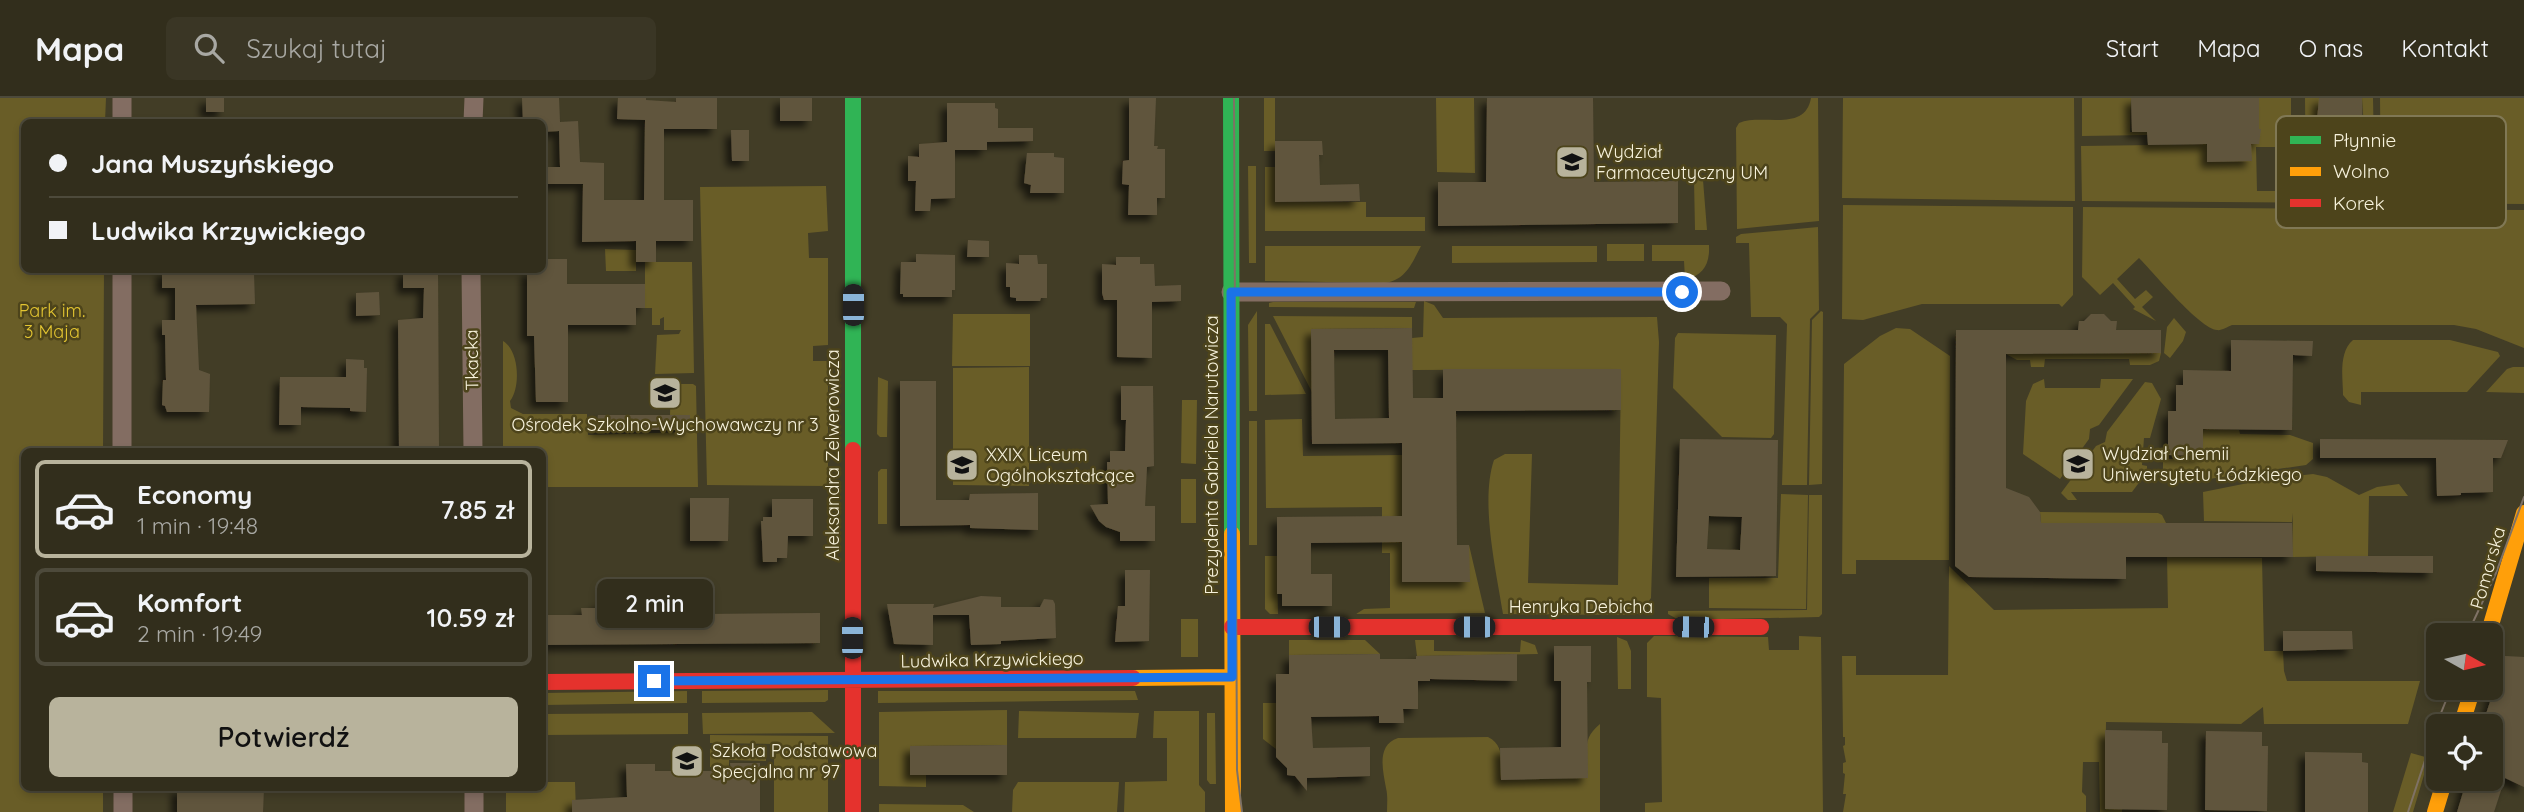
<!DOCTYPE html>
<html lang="pl">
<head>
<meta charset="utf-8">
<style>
	body { margin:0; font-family:Quicksand,sans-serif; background:#3a3625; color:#f1f3f6; height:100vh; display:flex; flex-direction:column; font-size:26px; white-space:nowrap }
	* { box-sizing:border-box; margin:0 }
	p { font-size:23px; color:#a8a8a3 }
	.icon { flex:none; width:38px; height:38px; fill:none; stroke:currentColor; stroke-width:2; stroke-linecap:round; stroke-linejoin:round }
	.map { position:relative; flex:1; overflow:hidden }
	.details { position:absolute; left:21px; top:350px; width:525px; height:343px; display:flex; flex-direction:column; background:#322e1c; border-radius:10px; box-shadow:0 4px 10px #0003,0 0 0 2px #4d4a3b }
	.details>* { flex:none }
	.banner { position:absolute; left:21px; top:21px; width:525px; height:154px; border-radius:10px; box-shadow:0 4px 10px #0003,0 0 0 2px #4d4a3b; display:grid; align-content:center; height:154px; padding:0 28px; background:#322e1c }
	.needle { width:46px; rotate:98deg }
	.buttons { position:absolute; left:2426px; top:525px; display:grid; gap:14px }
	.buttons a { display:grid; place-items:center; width:77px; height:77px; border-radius:10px; background:#322e1c; box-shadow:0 4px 10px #0003,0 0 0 2px #4d4a3b; font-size:35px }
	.end { position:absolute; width:32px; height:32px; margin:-16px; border:9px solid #1a73e8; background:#fff; box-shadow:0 0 0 4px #fff }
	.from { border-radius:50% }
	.bubble { position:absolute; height:49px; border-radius:10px; background:#322e1c; box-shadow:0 4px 10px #0003,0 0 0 2px #4d4a3b; font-size:23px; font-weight:600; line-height:49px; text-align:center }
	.car { position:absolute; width:21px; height:42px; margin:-21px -10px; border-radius:9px; box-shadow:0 0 5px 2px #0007; background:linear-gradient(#222 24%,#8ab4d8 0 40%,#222 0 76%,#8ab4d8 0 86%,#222 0) }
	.banner b { display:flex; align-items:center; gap:24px; height:66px; font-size:26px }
	.banner b+b { border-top:2px solid #4d4a3b }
	.banner i { width:18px; height:18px; background:#f1f3f6 }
	ul { padding:12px 0 0; list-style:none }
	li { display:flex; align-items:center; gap:21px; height:98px; margin:0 14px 10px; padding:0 14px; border:4px solid #4d4a3b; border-radius:10px }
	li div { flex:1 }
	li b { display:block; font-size:26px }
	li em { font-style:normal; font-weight:600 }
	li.current { border-color:#b8b39c }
	li>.icon { width:63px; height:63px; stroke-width:1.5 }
	.cta { display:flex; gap:14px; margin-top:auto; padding:14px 28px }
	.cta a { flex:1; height:80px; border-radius:10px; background:#b8b39c; color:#111; font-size:28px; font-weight:600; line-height:80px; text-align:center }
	header { display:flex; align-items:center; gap:42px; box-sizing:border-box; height:98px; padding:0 35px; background:#322e1c; border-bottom:2px solid #4d4a3b }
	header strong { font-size:33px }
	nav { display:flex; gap:38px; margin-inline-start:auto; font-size:24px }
	.search { width:490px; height:63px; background:#3a3625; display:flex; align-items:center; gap:18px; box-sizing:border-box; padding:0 24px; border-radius:10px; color:#a8a8a3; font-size:26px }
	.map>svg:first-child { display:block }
</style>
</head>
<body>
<header>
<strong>Mapa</strong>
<div class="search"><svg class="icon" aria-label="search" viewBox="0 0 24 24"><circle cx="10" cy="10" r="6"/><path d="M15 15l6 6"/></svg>Szukaj tutaj</div>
<nav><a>Start</a><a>Mapa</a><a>O nas</a><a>Kontakt</a></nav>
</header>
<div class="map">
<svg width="2524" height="714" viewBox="0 0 2524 714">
	<defs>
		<filter id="shadow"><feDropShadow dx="-6" dy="6" stdDeviation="3.5" flood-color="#0009"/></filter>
	</defs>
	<rect width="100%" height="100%" fill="#423d26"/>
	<path fill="#695d27" d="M0,0H106L105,24H24V172H104L103,353L24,354V690H103V714H0Z
		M1264,0H1275V53H1264Z
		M1436,0H1474L1475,75L1437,74Z
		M1811,0H1818L1819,123L1737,131L1736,30L1739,25C1762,15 1805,35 1811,0Z
		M1843,0H2074L2075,103L1842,100Z
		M2082,0H2131L2130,34H2149V37L2082,38Z
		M2259,0H2291V49H2256L2257,93H2306L2305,0H2319V31L2337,49H2319V62L2374,58L2375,105L2082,103L2081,48L2225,46L2207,63H2251L2233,33L2261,32L2259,31Z
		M2362,0H2373L2374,52H2363V49L2345,32L2364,31Z
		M2380,0H2524V106L2381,105Z
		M1248,68H1256V165H1249Z
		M1265,69H1275V104H1366V119H1425V133H1265Z
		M1694,82H1703L1707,132H1695Z
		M826,88L828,133L808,135L809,160H828V247L813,248V263H828V388L707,387L700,89Z
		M1843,107L2073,109V197L2062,209L2059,206H1922L1863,222L1842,221Z
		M2083,109L2524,112V250L2476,231L2454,227H2232C2227,229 2221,233 2217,232C2200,231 2153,174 2139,160L2117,181L2135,201L2146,192L2153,199L2142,209L2156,223L2133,211L2135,209L2113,185L2100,197L2082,179Z
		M1818,129L1819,212L1810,221L1807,387H1782L1787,226L1780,219H1751L1749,145H1736V139L1741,136Z
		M1607,146H1644V163H1607Z
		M1652,147H1709C1710,165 1704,178 1685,181L1684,163H1652Z
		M1265,148H1421C1412,165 1406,182 1385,185L1265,183Z
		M1452,148H1597V164L1452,165Z
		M605,151L636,152V173H606Z
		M645,164H692L694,275L655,276L657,237L679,236L681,232H664V219L660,221V227H652V210H645Z
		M1424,203L1434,207L1443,220L1657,219L1659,244L1651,500L1640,515L1632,517L1503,516C1496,472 1480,403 1494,362L1505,356H1532L1528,485L1618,487L1621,271L1412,272V240L1423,239Z
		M1273,204H1416L1414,210L1269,209V205Z
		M1257,213V313H1249L1248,227Z
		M1821,213L1823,214L1822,386L1809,387L1812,222Z
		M953,216H1030V268H952Z
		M1273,218L1412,219V230L1311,231L1312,294Z
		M2174,220L2186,234L2183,243L2170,260L2164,255L2167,229Z
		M1265,226H1270L1306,296L1265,297Z
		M1896,230L1910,231L1950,258L1949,462H1856V476H1842L1844,266L1880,238Z
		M1678,235L1776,237L1774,336L1771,340L1722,339L1673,290L1675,240Z
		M2353,242H2450L2498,254L2500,258L2467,294H2361V307L2349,304L2343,297C2343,280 2338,255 2353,242Z
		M503,243C519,252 521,289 510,303L511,310L523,316H587L588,337L690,334L689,317H670L671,286H693L696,288L698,389H543L542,354H503Z
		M2161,255L2159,263L2150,267H2130L2129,261H2045L2044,269H2031L2030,262H2017L2006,256Z
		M1029,269V388L953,387V270Z
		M2513,269H2524V295L2486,294L2507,271Z
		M878,279L888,283L887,339H880L877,336Z
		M2044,281L2045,290H2100L2101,281H2133L2099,327L2090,331L2089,341L2060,381L2023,356L2026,303L2033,286Z
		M2145,284L2152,285L2161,301L2150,340H2144L2142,367L2147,368V374L2132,394H2071L2077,402H2068L2061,395L2096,348L2105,344L2107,334Z
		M1182,302H1197L1196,366L1181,365Z
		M1302,321L1303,358L1402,357L1403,484H1469V447L1485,515L1356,516L1364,511L1390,510V455H1382V409L1266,410L1265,322Z
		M1249,323H1257V447H1249Z
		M2203,331L2239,332L2240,336L2290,337L2313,345V361L2306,367L2202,382H2163V361H2203Z
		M881,371H887V426H878V374Z
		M2313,376L2327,379L2359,397L2377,389L2399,386L2408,398H2369L2368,458L2292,459L2293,415L2292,424L2204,423L2203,394L2268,381Z
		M1181,381H1196V425H1181Z
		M1781,396L1808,397L1806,511L1709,510V480H1778Z
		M1809,397H1822V516L1819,519L1679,522L1668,516V513L1807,512Z
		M2040,414L2158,415L2162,417L2166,425H2041Z
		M1265,458H1277L1278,516H1270L1265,511Z
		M2167,459L2262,460L2264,553H2283L2284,573L2287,583H2420L2408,626H2264L2263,609L2241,626L2106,624L2105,711H2122V714H2100L2099,664H2083L2082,694L2086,698V714H1843L1846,696H1843L1845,676L1843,675V665L1846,664L1843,648L1845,647V639H1843L1842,558H1856V577H1948L1949,468L1994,512L2168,510Z
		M1181,521H1198V559H1181Z
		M1654,538L1768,539L1769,552H1799V538L1821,539L1823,714H1645V705L1662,704L1661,600L1647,599V545Z
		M1617,539L1627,543L1631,553V591H1618Z
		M1289,542H1365L1380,556L1289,557Z
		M1415,542H1434V553L1520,554L1521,542L1535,547L1538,556L1417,558Z
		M828,592V602L825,604L702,605V593Z
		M687,593V605L543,607L542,595Z
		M878,593H1135L1138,602L878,605Z
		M1263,605H1276V651L1263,641Z
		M1007,612V647L910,648V677H926V689L879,688V614Z
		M1019,613L1139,615L1136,640H1018Z
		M1154,613H1199V687L1205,694V714H1124L1125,684L1167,683V640H1153Z
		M812,614L835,635L703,636L702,615Z
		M688,615V636L543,637V616Z
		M1207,615H1215L1216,686H1210L1207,682Z
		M1600,626V714H1387C1387,706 1388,698 1386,690C1383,673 1376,647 1398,640L1488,639C1505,647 1501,665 1501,682L1587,680C1588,657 1580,642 1600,626Z
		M710,637L828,638V714H774V646L710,645Z
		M710,651H766V663L729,662V669H710Z
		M2411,655L2429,660L2413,714H2393Z
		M543,684H575L576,714H506V690H542Z
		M1018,684H1119L1117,714H1012L1013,692Z
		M879,706L963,707L974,714H879Z"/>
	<path fill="#60553e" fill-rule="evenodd" filter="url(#shadow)" d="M206,0H224V14H206Z
		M522,0H559L560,24L578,23L580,64L604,65V102H644L645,22L617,21L618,0H646V2L676,4V0H717V31H664V102H693V143H656V164H636V143L582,144L583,86H542V69H560L559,33L542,34V24H523Z
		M780,0H812V23H780Z
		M1129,0H1156L1154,48H1158L1157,51H1165V100H1157V117H1128L1129,87L1122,86L1123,63L1129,62Z
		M1487,0H1593L1594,84L1678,83V125L1438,128V84H1486Z
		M2131,0H2259V31H2261L2259,46H2251L2252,63L2207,64V46L2148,47L2147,34H2132Z
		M2319,0H2362L2363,62L2319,63V45H2315Z
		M947,5H995V10L998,11V30H1033V43L987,44V52H955V100L931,101L930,113H915L916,83H908V58L919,59V46L947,44Z
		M731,32H749V63H732Z
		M1275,43H1322L1323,57H1319L1320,87L1359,86L1360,103L1275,104Z
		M1027,55H1054V59L1064,60V95H1030L1031,87L1024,85Z
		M968,142L989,143V159H967Z
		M916,156L955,157V192H952V199H903V196H900L901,164H916Z
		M1019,157H1037L1038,166H1047V200H1041L1040,203H1016V200L1010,199V189H1006V165L1019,166Z
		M1116,159H1140V166H1154L1155,188L1181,187V203L1152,204V260L1117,259V202H1104L1102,195V166L1116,167Z
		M542,161H567V186H645V210H636V227H568V304H536L534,238H527V172H542Z
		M162,172H245V176H254L255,206L196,207L199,272L210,276L209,314H167L165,308L162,307L163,282H166L165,237H162V222H175V190H162Z
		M407,172H438L439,354H399L398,222L423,220L424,190H403V173Z
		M379,194L380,217L356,218V195Z
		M2091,216H2104L2111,223H2117L2116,232H2161V255L2006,256V390L2029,399L2040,414L2041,425H2292L2293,459H2126V481L1969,479L1955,468L1956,232H2078L2079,223H2084Z
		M1412,230L1413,300H1443V271H1621V312L1456,313L1457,447H1469L1470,484H1402V444L1311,445V476H1332V508H1282V496H1277V419L1402,418V345L1312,346L1311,231ZM1334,252H1388L1389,320L1335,321Z
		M2231,242L2313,243L2312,258L2293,257L2292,332L2203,331V358L2168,357V313H2176V287H2183V272L2231,273Z
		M346,261L364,262V270H367L366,314L350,313V310L301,309V327H279L280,279H346Z
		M900,283H936V402H969L970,396L1038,395V432L970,430V427L900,428Z
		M1121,288H1153L1154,368L1147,369L1145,408H1155V443H1120V434L1106,429L1099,423L1090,407L1108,406L1107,364H1110V353H1125L1126,322H1121Z
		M598,317H690V332H596Z
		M1680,341L1778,342L1776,478L1676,479ZM1709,418L1742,419L1740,452L1707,451Z
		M2320,341L2508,342L2501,360H2493V394L2461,395V397L2437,398L2436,360H2320Z
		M690,400H729L728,443H690Z
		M772,401H813V438H788L787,460H777V464H763L761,423H763V419H772Z
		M2316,458H2433V475L2316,473Z
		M1125,472H1150L1149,543L1115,544L1118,508H1125Z
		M981,498L1001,499V509H1040L1044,501L1053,502L1055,506L1056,540L1001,543V546L971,547L969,517H933V547L894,546L887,506H934L933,510Z
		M596,505H610V517L820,515V545L542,547V517H582L581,510H596Z
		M2283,533H2352L2353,551L2283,553Z
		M1554,548H1591V584H1587L1588,680L1501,682L1500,650L1561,649V583H1554Z
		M1380,556V561H1416V558L1517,556V583L1430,581V583H1418V611H1403L1404,625H1379V618L1311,619L1313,650L1370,649V678L1307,680V693L1295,678L1287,677V670L1276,659V576H1289V557Z
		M2505,558L2524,559V689L2505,680L2494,714H2457L2467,681H2490V628H2482Z
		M2105,632L2162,633V645H2168L2167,712L2105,711Z
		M2206,633L2262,634V648H2268L2267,713L2205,712Z
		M1007,647V677H910V648Z
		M2305,654L2362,655V664L2368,665V714H2305Z
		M730,665H760V714H572V702L627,699L626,666H655V673H731Z
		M177,690H264L263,714H177Z"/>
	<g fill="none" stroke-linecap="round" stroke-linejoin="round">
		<path stroke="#836d62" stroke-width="19" d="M122,0V24
			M473,24L474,0
			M122,172V354
			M471,172L473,354
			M1231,194L1721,193
			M123,690V714
			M474,714V690"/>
		<path stroke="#30b455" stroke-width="16" d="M853,0V352
			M1231,0L1232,436"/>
		<path stroke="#ff9f0a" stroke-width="16" d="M1232,436L1233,714
			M2488,537L2524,415
			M1133,580L1232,579
			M2461,628L2473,590
			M2435,714L2445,681"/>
		<path stroke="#e5322d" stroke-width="16" d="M853,352V714
			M1232,529H1761
			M542,584L1133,580"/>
		<path stroke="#7f7265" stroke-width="2" d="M1234,0L1237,672L1242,714
			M2467,537L2496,475L2524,399
			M2408,714L2439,620L2451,590"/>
	</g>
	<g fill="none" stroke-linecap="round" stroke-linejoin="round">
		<path stroke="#1a73e8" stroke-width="9" d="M654,583L1232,579L1231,194H1682"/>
	</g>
	<defs>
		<symbol id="school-square" viewBox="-11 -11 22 22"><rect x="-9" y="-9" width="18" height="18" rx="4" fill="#b8b39c" stroke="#4d441b"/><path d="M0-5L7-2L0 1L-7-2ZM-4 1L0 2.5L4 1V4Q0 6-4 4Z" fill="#111"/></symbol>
		<symbol id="university-square" viewBox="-11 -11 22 22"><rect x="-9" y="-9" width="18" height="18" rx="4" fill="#b8b39c" stroke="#4d441b"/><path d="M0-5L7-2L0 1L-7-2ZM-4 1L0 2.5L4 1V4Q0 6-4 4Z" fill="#111"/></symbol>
	</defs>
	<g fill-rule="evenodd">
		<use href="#school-square" x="1553" y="45" width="38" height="38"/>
		<use href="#university-square" x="646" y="276" width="38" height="38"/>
		<use href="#university-square" x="2059" y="347" width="38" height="38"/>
		<use href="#school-square" x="943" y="348" width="38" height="38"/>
		<use href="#school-square" x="668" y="644" width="38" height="38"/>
	</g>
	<g text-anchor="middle" stroke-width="5" stroke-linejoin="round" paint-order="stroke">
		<g font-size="18" fill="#f7f2dc" stroke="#4d441b" text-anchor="start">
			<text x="1596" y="60">Wydział<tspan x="1596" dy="21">Farmaceutyczny UM</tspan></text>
			<text x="665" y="333" text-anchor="middle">Ośrodek Szkolno-Wychowawczy nr 3</text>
			<text x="2102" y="362">Wydział Chemii<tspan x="2102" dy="21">Uniwersytetu Łódzkiego</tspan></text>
			<text x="986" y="363">XXIX Liceum<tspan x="986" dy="21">Ogólnokształcące</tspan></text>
			<text x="712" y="659">Szkoła Podstawowa<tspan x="712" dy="21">Specjalna nr 97</tspan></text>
		</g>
		<g font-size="18" fill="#e3c531" stroke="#4d441b">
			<text x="52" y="219">Park im.<tspan x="52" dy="21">3 Maja</tspan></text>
		</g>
		<g font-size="18" fill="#f7f2dc" stroke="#4d441b">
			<text transform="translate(472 262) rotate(-91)" y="6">Tkacka</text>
			<text transform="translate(833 357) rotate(-90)" y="6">Aleksandra Zelwerowicza</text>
			<text transform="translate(1212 357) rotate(-90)" y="6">Prezydenta Gabriela Narutowicza</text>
			<text transform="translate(2488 470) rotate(-74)" y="6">Pomorska</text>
			<text x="1581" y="515">Henryka Debicha</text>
			<text transform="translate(992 562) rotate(-1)" y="6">Ludwika Krzywickiego</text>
		</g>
	</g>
	<rect x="2276" y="18" width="230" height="112" rx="10" fill="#4d441b" stroke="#807855" stroke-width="2"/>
	<rect x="2290" y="38" width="31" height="8" fill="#30b455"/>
	<rect x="2290" y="69" width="31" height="9" fill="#ff9f0a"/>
	<rect x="2290" y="101" width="31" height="8" fill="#e5322d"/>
	<g font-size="19" fill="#f7f2dc">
		<text x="2333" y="49">Płynnie</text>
		<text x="2333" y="80">Wolno</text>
		<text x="2333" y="112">Korek</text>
	</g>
</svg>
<div class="buttons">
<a><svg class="needle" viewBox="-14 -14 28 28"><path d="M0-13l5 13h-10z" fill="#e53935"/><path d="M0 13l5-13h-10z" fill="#a8a8a3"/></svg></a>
<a><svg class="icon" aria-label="locate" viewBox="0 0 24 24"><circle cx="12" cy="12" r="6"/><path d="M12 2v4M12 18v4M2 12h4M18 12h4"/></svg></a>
</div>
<i class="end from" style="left:1682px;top:194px"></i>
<i class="end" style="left:654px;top:583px"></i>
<div class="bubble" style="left:597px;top:481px;width:116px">2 min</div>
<i class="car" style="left:853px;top:207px;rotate:0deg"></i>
<i class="car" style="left:1329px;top:529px;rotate:90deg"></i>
<i class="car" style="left:1474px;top:529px;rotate:270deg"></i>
<i class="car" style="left:1693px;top:529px;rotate:271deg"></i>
<i class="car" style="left:852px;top:540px;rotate:0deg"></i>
<div class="banner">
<b><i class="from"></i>Jana Muszyńskiego</b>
<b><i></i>Ludwika Krzywickiego</b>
</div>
<section class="details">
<ul>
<li class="current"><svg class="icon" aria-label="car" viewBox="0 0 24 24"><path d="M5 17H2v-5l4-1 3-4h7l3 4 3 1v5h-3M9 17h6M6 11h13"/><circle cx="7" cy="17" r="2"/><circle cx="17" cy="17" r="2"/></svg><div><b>Economy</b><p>1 min · 19:48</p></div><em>7.85 zł</em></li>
<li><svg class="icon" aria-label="car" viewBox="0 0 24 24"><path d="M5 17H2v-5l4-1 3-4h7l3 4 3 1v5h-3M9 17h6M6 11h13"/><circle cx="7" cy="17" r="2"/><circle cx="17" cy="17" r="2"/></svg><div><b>Komfort</b><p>2 min · 19:49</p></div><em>10.59 zł</em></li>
</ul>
<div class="cta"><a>Potwierdź</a></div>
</section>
</div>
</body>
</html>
